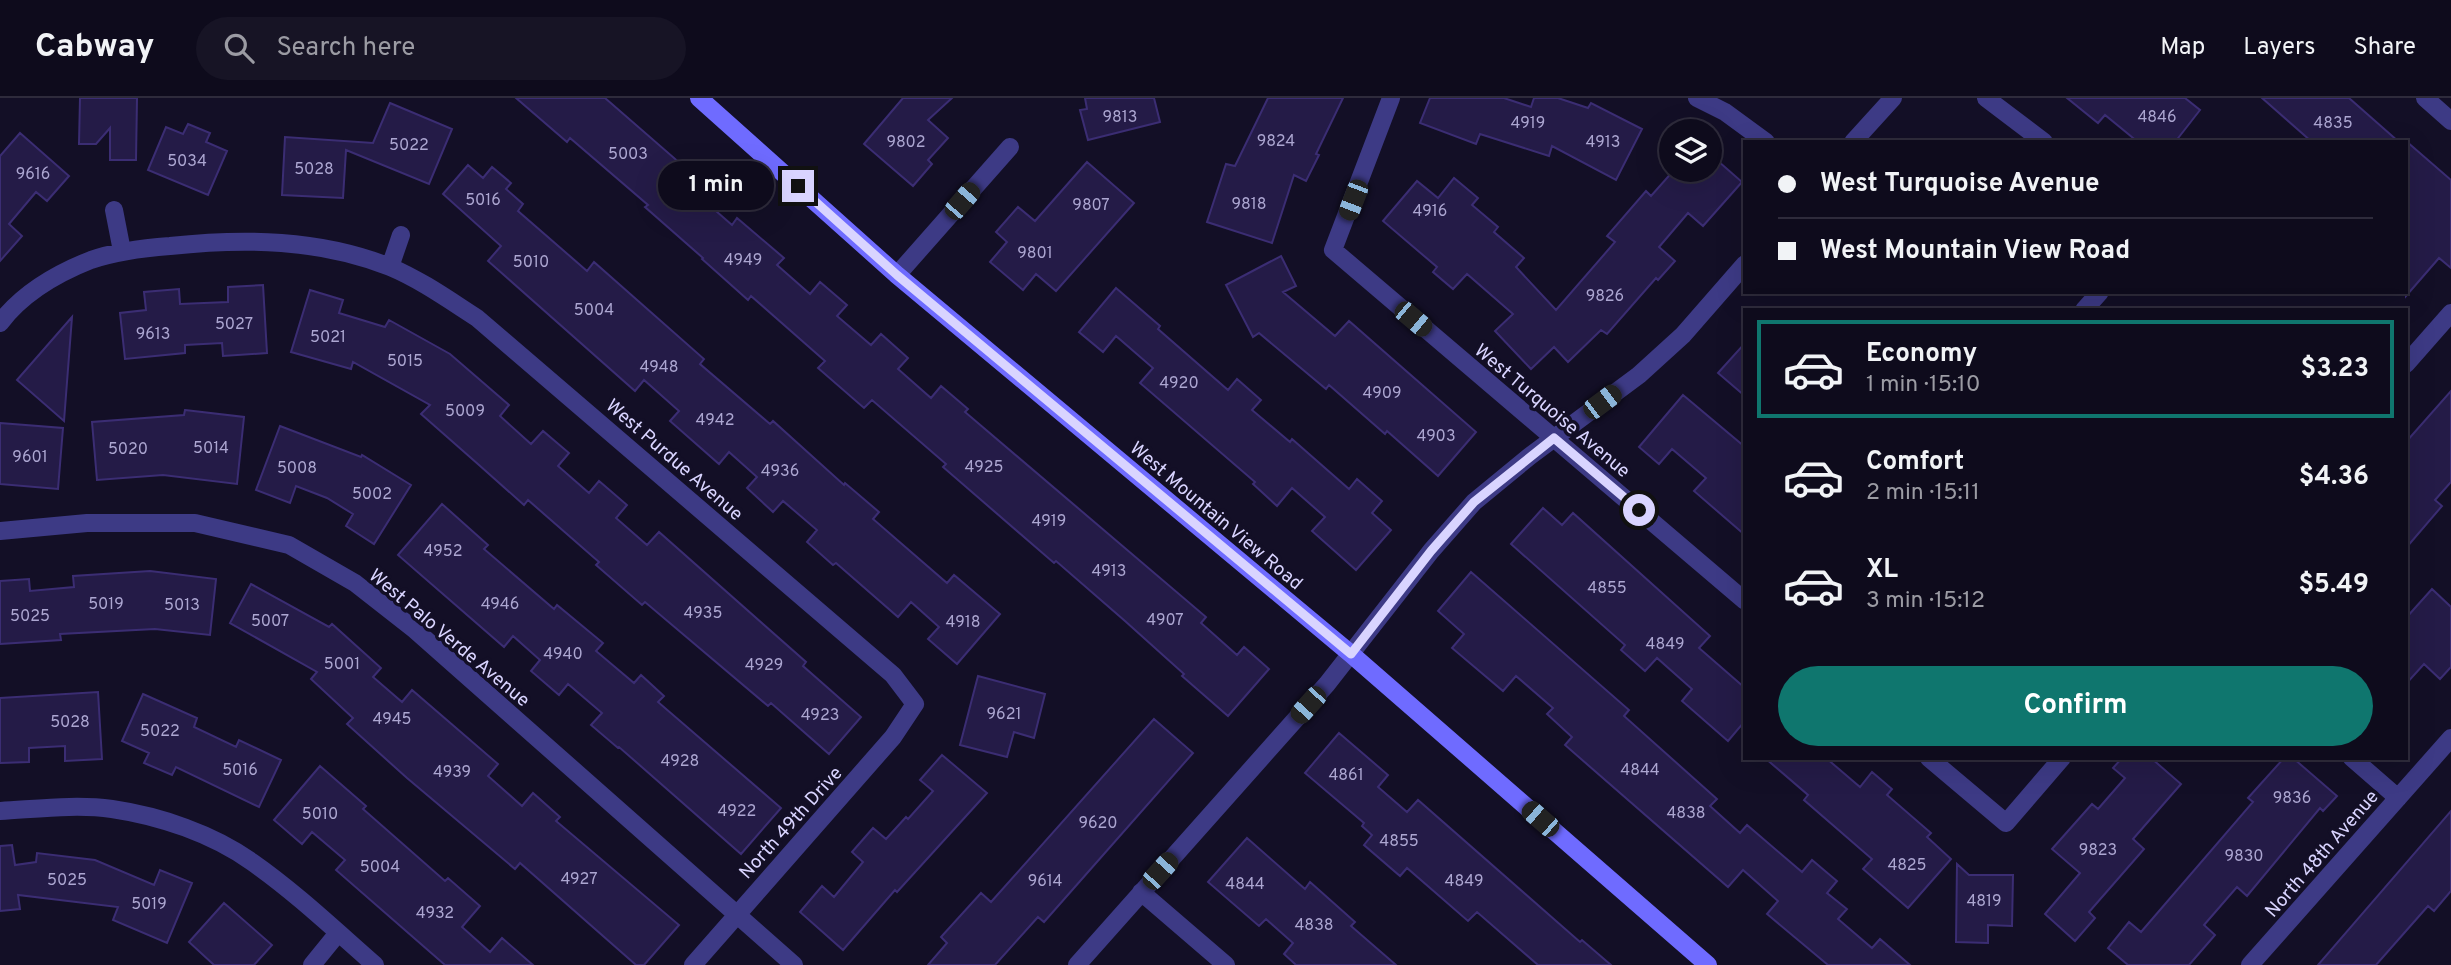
<!DOCTYPE html>
<html lang="en">
<head>
<meta charset="utf-8">
<style>
	body { margin:0; font-family:Overpass,sans-serif; background:#171425; color:#f1f3f6; height:100vh; display:flex; flex-direction:column; font-size:26px; white-space:nowrap }
	* { box-sizing:border-box; margin:0 }
	p { font-size:23px; color:#9b9ba3 }
	.icon { flex:none; width:38px; height:38px; fill:none; stroke:currentColor; stroke-width:2; stroke-linecap:round; stroke-linejoin:round }
	.map { position:relative; flex:1; overflow:hidden }
	.panel { position:absolute; left:1743px; top:210px; width:665px; height:452px; display:flex; flex-direction:column; background:#0e0b1c; border-radius:0px; box-shadow:0 7px 28px #0002,0 0 0 2px #2e2b3b }
	.panel>* { flex:none }
	.hud { position:absolute; left:1743px; top:42px; width:665px; height:154px; border-radius:0px; box-shadow:0 7px 28px #0002,0 0 0 2px #2e2b3b; display:grid; align-content:center; height:154px; padding:0 35px; background:#0e0b1c }
	.fabs { position:absolute; left:1659px; top:21px; display:grid; gap:14px }
	.fabs a { display:grid; place-items:center; width:63px; height:63px; border-radius:50%; background:#0e0b1c; box-shadow:0 7px 28px #0002,0 0 0 2px #2e2b3b; font-size:35px }
	.end { position:absolute; width:32px; height:32px; margin:-16px; border:9px solid #d9d4ff; background:#111; box-shadow:0 0 0 4px #111 }
	.from { border-radius:50% }
	.bubble { position:absolute; height:49px; border-radius:24px; background:#0e0b1c; box-shadow:0 7px 28px #0002,0 0 0 2px #2e2b3b; font-size:23px; font-weight:700; line-height:49px; text-align:center }
	.car { position:absolute; width:21px; height:42px; margin:-21px -10px; border-radius:9px; box-shadow:0 0 5px 2px #0007; background:linear-gradient(#222 24%,#8ab4d8 0 40%,#222 0 76%,#8ab4d8 0 86%,#222 0) }
	.hud b { display:flex; align-items:center; gap:24px; height:66px; font-size:26px }
	.hud b+b { border-top:2px solid #2e2b3b }
	.hud i { width:18px; height:18px; background:#f1f3f6 }
	ul { padding:12px 0 0; list-style:none }
	li { display:flex; align-items:center; gap:21px; height:98px; margin:0 14px 10px; padding:0 21px; border:4px solid transparent; border-radius:0px }
	li div { flex:1 }
	li b { display:block; font-size:26px }
	li em { font-style:normal; font-weight:700 }
	li.active { border-color:#0f766e }
	li>.icon { width:63px; height:63px; stroke-width:1.5 }
	.cta { display:flex; gap:14px; margin-top:auto; padding:14px 35px }
	.cta a { flex:1; height:80px; border-radius:42px; background:#0f766e; color:#fff; font-size:28px; font-weight:700; line-height:80px; text-align:center }
	header { display:flex; align-items:center; gap:42px; box-sizing:border-box; height:98px; padding:0 35px; background:#0e0b1c; border-bottom:2px solid #2e2b3b }
	header strong { font-size:33px }
	nav { display:flex; gap:38px; margin-inline-start:auto; font-size:24px }
	.search { width:490px; height:63px; background:#171425; display:flex; align-items:center; gap:18px; box-sizing:border-box; padding:0 24px; border-radius:38px; color:#9b9ba3; font-size:26px }
	.map>svg:first-child { display:block }
</style>
</head>
<body>
<header>
<strong>Cabway</strong>
<div class="search"><svg class="icon" aria-label="search" viewBox="0 0 24 24"><circle cx="10" cy="10" r="6"/><path d="M15 15l6 6"/></svg>Search here</div>
<nav><a>Map</a><a>Layers</a><a>Share</a></nav>
</header>
<div class="map">
<svg width="2451" height="867" viewBox="0 0 2451 867">
	<rect width="100%" height="100%" fill="#130f26"/>
	<path fill="#241b47" stroke="#3b2d73" stroke-width="2" d="M80,0H137L136,62H110V30L96,46H79Z
		M516,0H605L682,67L684,65L710,88L700,99L732,127L737,120L784,160L777,167L810,196L820,184L847,207L837,218L871,247L881,236L908,260L898,271L931,300L941,288L968,311L965,314L1206,519L1201,525L1237,557L1244,549L1269,571L1228,618L1182,578L1184,576L1125,523L1056,463L1054,465L943,369L946,366L872,302L864,310L818,270L825,263L751,198L748,202L702,161L703,160L645,109L648,107L570,40L567,44Z
		M903,0H952L928,22L948,40L928,62L932,66L913,88L864,46Z
		M1085,0H1154L1160,24L1088,42L1080,12L1087,11Z
		M1268,0H1343L1316,56L1319,57L1306,83L1294,77L1272,145L1207,124L1226,66L1235,68Z
		M1430,0H1504L1531,9L1534,0H1558L1588,10L1591,5L1642,31L1616,82L1552,48L1549,58L1480,36L1476,46L1420,25Z
		M2067,0H2185L2200,12L2175,44H2138L2105,17L2098,25Z
		M2262,0H2349L2399,44H2312Z
		M390,5L452,31L429,86L346,52L343,100L282,97L285,39L373,45Z
		M188,26L210,35L206,44L227,53L208,97L148,72L166,29L183,36Z
		M20,35L69,78L47,103L36,94L9,126L22,138L0,163V58Z
		M2406,43L2451,82V170L2439,160L2406,198Z
		M1710,56L1742,84L1703,128L1688,115L1659,149L1675,163L1658,182L1656,180L1607,236L1601,232L1568,264L1554,249L1531,271L1495,233L1513,216L1467,176L1453,191L1433,174L1437,169L1383,123L1417,83L1438,100L1454,80L1478,100L1472,107L1498,129L1494,134L1524,160L1516,169L1556,212L1615,144L1607,138L1646,93L1651,98L1674,72H1710Z
		M1087,64L1134,105L1056,193L1036,176L1023,192L990,164L1007,144L996,134L1018,109L1035,123Z
		M468,67L483,80L492,69L511,85L506,91L523,106L518,113L587,173L594,164L704,261L700,266L770,326L773,323L844,387L845,385L879,414L873,421L947,485L954,477L1000,516L957,566L928,541L939,529L911,504L898,519L836,465L833,467L807,444L817,432L783,403L773,414L747,390L757,379L729,354L719,366L670,323L679,313L644,282L635,293L488,163L501,148L443,96Z
		M1281,158L1296,188L1283,194L1335,238L1349,223L1476,334L1438,378L1387,333L1385,336L1329,287L1326,291L1259,235L1253,239L1226,187Z
		M263,187L267,255L223,258L222,245L185,247V255L125,261L120,215L146,212L144,194L179,191L180,206L228,204V189Z
		M1116,190L1160,228L1158,231L1228,292L1237,281L1261,302L1252,312L1290,344L1292,341L1349,391L1357,381L1382,403L1372,415L1391,432L1356,472L1312,433L1325,419L1292,390L1277,408L1253,386L1255,384L1140,285L1153,270L1116,238L1103,254L1079,234Z
		M310,192L343,202L339,215L385,229L389,222L450,256L509,307L500,318L531,346L543,333L569,355L558,368L589,395L599,383L627,407L616,420L647,447L659,434L806,564L803,568L861,619L829,656L771,605L768,608L645,504L642,507L596,467L599,464L528,402L524,407L479,367L421,316L430,307L353,264L351,271L291,254Z
		M72,219L64,323L17,282Z
		M1745,245V298L1718,275Z
		M2451,293V384L2435,402L2442,408L2406,450V344Z
		M1683,297L1745,349V437L1694,393L1706,380L1672,351L1659,366L1639,349Z
		M185,312L244,319L237,386L163,377L97,382L92,324L184,317Z
		M0,325L63,330L58,391L0,386Z
		M280,328L361,359L362,357L411,387L374,446L346,428L353,416L327,400L296,388L290,405L256,392Z
		M442,406L488,447L484,451L554,511L557,507L603,545L596,553L634,585L641,577L664,598L658,604L781,710L741,756L619,649L618,650L591,627L602,615L568,586L559,597L531,573L540,562L513,538L504,549L398,457Z
		M1543,410L1562,427L1573,415L1710,538L1699,550L1745,590V623L1728,643L1682,603L1692,591L1657,560L1645,573L1621,552L1625,547L1511,446Z
		M150,473L216,481L210,537L155,531L60,536L61,542L0,546V483L29,481L30,493L74,489L73,478Z
		M1471,474L1629,612L1624,618L1717,701L1710,708L1740,735L1747,727L1802,774L1812,762L1837,783L1827,795L1847,811L1838,821L1872,850L1880,841L1910,867H1828L1767,816L1778,803L1743,772L1728,789L1565,647L1572,639L1547,616L1553,610L1516,578L1503,593L1452,550L1464,536L1438,513Z
		M251,486L329,529L332,526L381,570L373,579L402,604L412,592L498,666L488,678L522,708L533,695L560,719L556,723L679,827L644,867H636L520,765L515,771L407,680L347,626L353,620L311,581L317,574L230,525Z
		M2432,491L2451,509V569L2440,581L2424,566L2406,586V520Z
		M978,578L1045,596L1034,640L1014,634L1007,659L960,647Z
		M98,594L102,661L65,663V648L29,650V664L0,665V600Z
		M143,596L197,620L194,629L236,649L239,642L281,662L259,709L176,669L172,677L144,665L149,655L122,643Z
		M1154,621L1193,655L1044,824L1038,819L995,867H928L947,845L941,839L981,795L991,804Z
		M1339,635L1388,677L1378,689L1407,714L1418,702L1580,844L1582,842L1611,867H1538L1477,814L1468,823L1407,770L1400,778L1364,747L1372,737L1362,728L1364,725L1305,675Z
		M942,657L987,695L897,794L895,792L843,852L800,814L822,788L834,799L863,764L852,754L873,730L886,741L906,719L908,721L933,693L920,682Z
		M1765,660H1826L1860,689L1872,674L1892,691L1887,697L1931,735L1927,739L1951,761L1908,810L1863,771L1872,761L1804,702L1808,697Z
		M2122,660H2151L2181,686L2133,741L2144,751L2089,814L2095,820L2075,843L2045,816L2080,775L2052,751L2092,706L2098,711L2125,680L2113,670Z
		M2284,660H2293L2337,698L2323,713L2320,710L2247,798L2237,789L2204,827L2215,837L2189,867H2128L2108,850L2129,824L2141,834L2253,704L2248,700Z
		M320,668L366,708L363,711L445,783L448,780L480,808L462,829L490,854L502,840L533,867H445L336,772L345,762L312,734L302,746L274,722Z
		M2451,713V793L2434,813L2428,808L2376,867H2318Z
		M1247,740L1305,791L1310,784L1355,824L1351,828L1396,867H1296L1284,856L1293,845L1266,821L1259,828L1208,784Z
		M12,747L15,767L36,764L37,755L95,762L154,787L160,772L192,785L167,845L113,822L118,809L18,797L20,811L0,813V748Z
		M1957,766L1969,777H2013L2012,828L1988,827V845L1956,844Z
		M224,805L272,847L254,867H214L189,844Z"/>
	<g fill="none" stroke-linecap="round" stroke-linejoin="round">
		<path stroke="#3d3a85" stroke-width="18" d="M1391,0L1333,152L1745,503
			M1697,0L1725,14L1766,44
			M1986,0L2044,44
			M2425,0L2451,23
			M1853,44L1893,0
			M114,112L122,153
			M390,169L401,137
			M897,177L1010,49
			M2084,212L2100,194
			M0,225C22,196 58,175 91,162C117,153 143,150 170,148C244,140 320,141 390,169C421,182 449,202 477,220L893,577L915,606L893,639L693,867
			M2406,266L2451,215
			M0,433L87,425H195L289,447L355,485L415,532L794,867
			M1929,660L2006,725L2062,660
			M2352,660L2398,700
			M0,713C37,711 76,706 112,711C160,718 213,736 252,764C295,794 335,832 375,867
			M1141,794L1226,867
			M312,867L338,835
			M1077,867L1327,586L1431,453L1474,404L1530,358L1639,277L1683,237L1745,166
			M2250,867L2451,640"/>
		<path stroke="#6f6bff" stroke-width="18" d="M699,0L897,177L1351,556L1708,867"/>
	</g>
	<g fill="none" stroke-linecap="round" stroke-linejoin="round">
		<path stroke="#d9d4ff" stroke-width="9" d="M798,88L897,177L1351,556L1431,453L1474,404L1554,340L1639,412"/>
	</g>
	<g text-anchor="middle" stroke-width="7" stroke-linejoin="round" paint-order="stroke">
		<g font-size="16" fill="#aca6d1">
			<text x="1120" y="24">9813</text>
			<text x="2157" y="24">4846</text>
			<text x="1528" y="30">4919</text>
			<text x="2333" y="30">4835</text>
			<text x="1276" y="48">9824</text>
			<text x="906" y="49">9802</text>
			<text x="1603" y="49">4913</text>
			<text x="409" y="52">5022</text>
			<text x="628" y="61">5003</text>
			<text x="187" y="68">5034</text>
			<text x="314" y="76">5028</text>
			<text x="33" y="81">9616</text>
			<text x="483" y="107">5016</text>
			<text x="1249" y="111">9818</text>
			<text x="1091" y="112">9807</text>
			<text x="1430" y="118">4916</text>
			<text x="1035" y="160">9801</text>
			<text x="743" y="167">4949</text>
			<text x="531" y="169">5010</text>
			<text x="1605" y="203">9826</text>
			<text x="594" y="217">5004</text>
			<text x="234" y="231">5027</text>
			<text x="153" y="241">9613</text>
			<text x="328" y="244">5021</text>
			<text x="405" y="268">5015</text>
			<text x="659" y="274">4948</text>
			<text x="1179" y="290">4920</text>
			<text x="1382" y="300">4909</text>
			<text x="465" y="318">5009</text>
			<text x="715" y="327">4942</text>
			<text x="1436" y="343">4903</text>
			<text x="211" y="355">5014</text>
			<text x="128" y="356">5020</text>
			<text x="30" y="364">9601</text>
			<text x="984" y="374">4925</text>
			<text x="297" y="375">5008</text>
			<text x="780" y="378">4936</text>
			<text x="372" y="401">5002</text>
			<text x="1049" y="428">4919</text>
			<text x="443" y="458">4952</text>
			<text x="1109" y="478">4913</text>
			<text x="1607" y="495">4855</text>
			<text x="106" y="511">5019</text>
			<text x="500" y="511">4946</text>
			<text x="182" y="512">5013</text>
			<text x="703" y="520">4935</text>
			<text x="30" y="523">5025</text>
			<text x="1165" y="527">4907</text>
			<text x="270" y="528">5007</text>
			<text x="963" y="529">4918</text>
			<text x="1665" y="551">4849</text>
			<text x="563" y="561">4940</text>
			<text x="342" y="571">5001</text>
			<text x="764" y="572">4929</text>
			<text x="1004" y="621">9621</text>
			<text x="820" y="622">4923</text>
			<text x="392" y="626">4945</text>
			<text x="70" y="629">5028</text>
			<text x="160" y="638">5022</text>
			<text x="680" y="668">4928</text>
			<text x="240" y="677">5016</text>
			<text x="1640" y="677">4844</text>
			<text x="452" y="679">4939</text>
			<text x="1346" y="682">4861</text>
			<text x="2292" y="705">9836</text>
			<text x="737" y="718">4922</text>
			<text x="1686" y="720">4838</text>
			<text x="320" y="721">5010</text>
			<text x="1098" y="730">9620</text>
			<text x="1399" y="748">4855</text>
			<text x="2098" y="757">9823</text>
			<text x="2244" y="763">9830</text>
			<text x="1907" y="772">4825</text>
			<text x="380" y="774">5004</text>
			<text x="579" y="786">4927</text>
			<text x="67" y="787">5025</text>
			<text x="1045" y="788">9614</text>
			<text x="1464" y="788">4849</text>
			<text x="1245" y="791">4844</text>
			<text x="1984" y="808">4819</text>
			<text x="149" y="811">5019</text>
			<text x="435" y="820">4932</text>
			<text x="1314" y="832">4838</text>
		</g>
		<g font-size="19" fill="#d9d4ff" stroke="#130f26">
			<text transform="translate(1553 312) rotate(40)" y="7">West Turquoise Avenue</text>
			<text transform="translate(675 361) rotate(41)" y="7">West Purdue Avenue</text>
			<text transform="translate(1217 417) rotate(40)" y="7">West Mountain View Road</text>
			<text transform="translate(450 539) rotate(40)" y="7">West Palo Verde Avenue</text>
			<text transform="translate(790 724) rotate(-48)" y="7">North 49th Drive</text>
			<text transform="translate(2321 755) rotate(-49)" y="7">North 48th Avenue</text>
		</g>
	</g>
</svg>
<div class="fabs">
<a><svg class="icon" aria-label="layers" viewBox="0 0 24 24"><path d="M12 4l9 5-9 5-9-5zM3 14l9 5 9-5"/></svg></a>
</div>
<i class="end from" style="left:1639px;top:412px"></i>
<i class="end" style="left:798px;top:88px"></i>
<div class="bubble" style="left:658px;top:63px;width:116px">1 min</div>
<i class="car" style="left:1353px;top:102px;rotate:201deg"></i>
<i class="car" style="left:962px;top:103px;rotate:41deg"></i>
<i class="car" style="left:1413px;top:221px;rotate:130deg"></i>
<i class="car" style="left:1602px;top:304px;rotate:53deg"></i>
<i class="car" style="left:1308px;top:607px;rotate:222deg"></i>
<i class="car" style="left:1540px;top:721px;rotate:311deg"></i>
<i class="car" style="left:1160px;top:773px;rotate:42deg"></i>
<div class="hud">
<b><i class="from"></i>West Turquoise Avenue</b>
<b><i></i>West Mountain View Road</b>
</div>
<section class="panel">
<ul>
<li class="active"><svg class="icon" aria-label="car" viewBox="0 0 24 24"><path d="M5 17H2v-5l4-1 3-4h7l3 4 3 1v5h-3M9 17h6M6 11h13"/><circle cx="7" cy="17" r="2"/><circle cx="17" cy="17" r="2"/></svg><div><b>Economy</b><p>1 min · 15:10</p></div><em>$3.23</em></li>
<li><svg class="icon" aria-label="car" viewBox="0 0 24 24"><path d="M5 17H2v-5l4-1 3-4h7l3 4 3 1v5h-3M9 17h6M6 11h13"/><circle cx="7" cy="17" r="2"/><circle cx="17" cy="17" r="2"/></svg><div><b>Comfort</b><p>2 min · 15:11</p></div><em>$4.36</em></li>
<li><svg class="icon" aria-label="car" viewBox="0 0 24 24"><path d="M5 17H2v-5l4-1 3-4h7l3 4 3 1v5h-3M9 17h6M6 11h13"/><circle cx="7" cy="17" r="2"/><circle cx="17" cy="17" r="2"/></svg><div><b>XL</b><p>3 min · 15:12</p></div><em>$5.49</em></li>
</ul>
<div class="cta"><a>Confirm</a></div>
</section>
</div>
</body>
</html>
